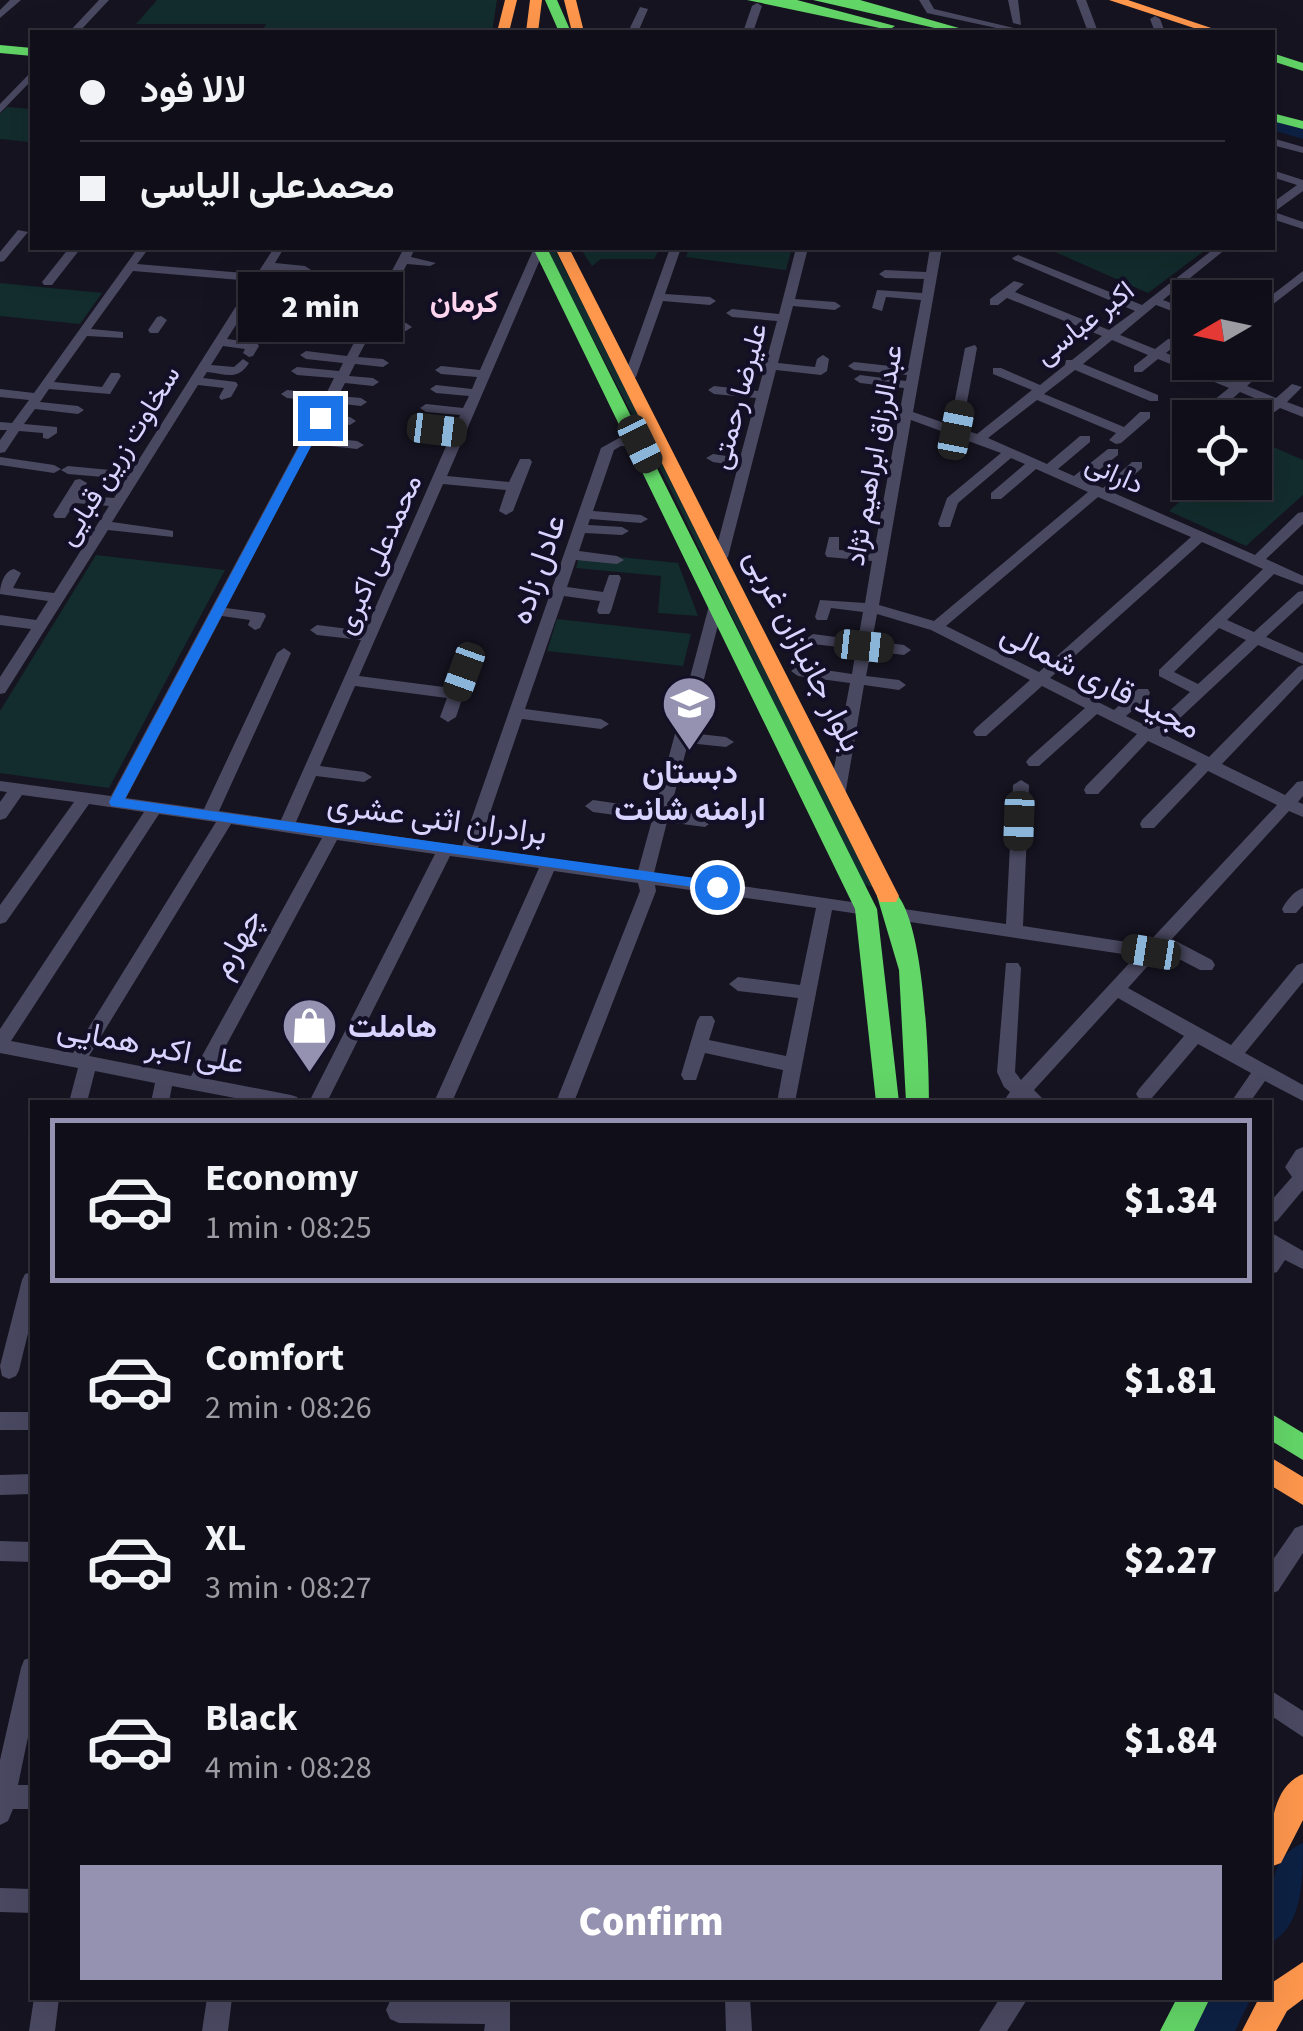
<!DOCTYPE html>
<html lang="en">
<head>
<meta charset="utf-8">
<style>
	body { margin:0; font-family:"Source Sans 3",Vazirmatn,sans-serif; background:#191822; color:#f1f3f6; height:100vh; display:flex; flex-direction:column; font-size:38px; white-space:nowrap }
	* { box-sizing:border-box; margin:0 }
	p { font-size:32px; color:#9c9ca2 }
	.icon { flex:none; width:55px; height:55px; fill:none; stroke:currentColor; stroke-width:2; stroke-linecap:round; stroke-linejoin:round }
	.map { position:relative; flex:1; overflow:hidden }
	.panel { position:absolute; left:30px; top:1100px; width:1242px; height:900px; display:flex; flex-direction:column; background:#100f19; border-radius:0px; box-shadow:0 10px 40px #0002,0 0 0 2px #302f38 }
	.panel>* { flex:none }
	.guide { position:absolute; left:30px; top:30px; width:1245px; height:220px; border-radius:0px; box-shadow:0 10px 40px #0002,0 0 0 2px #302f38; display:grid; align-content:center; height:220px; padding:0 50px; background:#100f19 }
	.needle { width:65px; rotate:261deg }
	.fabs { position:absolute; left:1172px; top:280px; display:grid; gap:20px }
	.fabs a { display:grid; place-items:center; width:100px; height:100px; border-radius:0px; background:#100f19; box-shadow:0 10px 40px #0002,0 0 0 2px #302f38; font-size:50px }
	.end { position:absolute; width:45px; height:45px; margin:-22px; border:12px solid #1a73e8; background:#fff; box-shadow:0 0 0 5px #fff }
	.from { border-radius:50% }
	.bubble { position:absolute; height:70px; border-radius:0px; background:#100f19; box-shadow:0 10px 40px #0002,0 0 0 2px #302f38; font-size:32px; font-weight:800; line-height:70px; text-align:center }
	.car { position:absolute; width:30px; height:60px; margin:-30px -15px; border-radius:12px; box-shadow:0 0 8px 2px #0007; background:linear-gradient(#222 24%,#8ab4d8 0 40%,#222 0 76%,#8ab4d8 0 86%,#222 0) }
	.guide b { display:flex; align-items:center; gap:35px; height:95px; font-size:38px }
	.guide b+b { border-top:2px solid #302f38 }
	.guide i { width:25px; height:25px; background:#f1f3f6 }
	ul { padding:18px 0 0; list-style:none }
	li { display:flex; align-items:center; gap:30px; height:165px; margin:0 20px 15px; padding:0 30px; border:5px solid transparent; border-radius:0px }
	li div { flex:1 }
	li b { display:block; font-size:38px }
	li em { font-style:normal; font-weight:800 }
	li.on { border-color:#9591b1 }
	li>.icon { width:90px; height:90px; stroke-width:1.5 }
	.action { display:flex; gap:20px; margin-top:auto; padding:20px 50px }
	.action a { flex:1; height:115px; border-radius:0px; background:#9591b1; color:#fff; font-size:40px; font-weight:800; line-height:115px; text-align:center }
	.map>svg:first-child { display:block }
</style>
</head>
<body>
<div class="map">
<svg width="1303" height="2031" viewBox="0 0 1303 2031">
	<rect width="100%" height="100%" fill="#161421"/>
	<path fill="#132c2d" d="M157,0H497L492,32H262L266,24H136Z
		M7,107L32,109L29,142L0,139V114Z
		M546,248H554L675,483L874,888L861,883L668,484Z
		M580,248H660L654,259H601L592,266Z
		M689,248H792L786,270L686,257Z
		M1046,248H1208L1148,293Z
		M0,283L102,293L80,324L0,316Z
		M1255,439L1303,460V495L1246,546L1169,511L1202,483L1255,482Z
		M580,553L678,563L698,616L658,613L661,576L576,568Z
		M96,555L225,570L109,788L0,773V711Z
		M557,619L691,634L683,666L547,651Z"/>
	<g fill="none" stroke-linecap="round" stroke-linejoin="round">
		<path fill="#0d2144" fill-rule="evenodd" d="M934,25L949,29L952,32H928Z
			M1272,120L1303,129V139L1272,130Z
			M1303,1843C1303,1878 1303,1927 1270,1943C1270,1908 1264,1859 1303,1843Z
			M1210,1998H1251L1235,2031H1193Z"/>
		<path fill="#4a4962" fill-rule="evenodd" d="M10,0H21L0,18V10Z
			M99,0H109L79,32H69Z
			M919,0H929L934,9L1031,32H1015L927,13Z
			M1008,0H1018L1021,25L1013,23Z
			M1076,0H1086L1098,32H1088Z
			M757,3L762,6L753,32H743L752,6Z
			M640,7L648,9L638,32H628Z
			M1155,16L1160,19L1165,32H1155L1150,19Z
			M32,71V80L0,113V104Z
			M1272,138L1303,147V153L1272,145Z
			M1272,170L1303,180V191L1274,212L1303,222V229L1272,219V203L1297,185L1272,177Z
			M18,230L28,232L4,261L0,262V252Z
			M69,248H81L52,285H44L42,282Z
			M138,248H149L137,264L257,274L274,248H284L275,263L305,266L311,270L305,274L271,270L227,339L257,343L259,346L253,356L249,357L243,353L245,349L223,346L211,365L234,367L243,359L249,363C238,381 225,374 207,372L203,378L236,382L238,385L231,397L221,400L219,397L224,388L198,385L112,522L168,530L173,531V537L108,530L5,693L0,694V677L31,629L0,625V615L36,620L48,601L0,594C0,585 4,571 14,569L21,573L13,588L54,593L109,506L75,503L65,518H55L53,515L75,480L80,479L87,483L79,495L114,498L126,479L68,474L61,470L68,466L131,472L252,281L133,271L91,329L123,332V338L87,336L54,382L102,387L111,373H119L121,376L110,394L49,389L40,402L78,406L84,410L78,414L35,409L24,424L57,427V433L48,439L43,438V433L19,431L5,452L0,453V440L7,430H0V422L12,423L29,400L0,397V389L34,393Z
			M404,248H415L411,257L436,263L430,266L407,264L378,320L406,323L412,327L406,331L374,327L358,357L383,359L389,363L383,367L355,364L349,376L373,378L379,382L373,386L345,383L338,396L361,398L367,402L361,406L334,403L328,415L350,417L356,421L350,425L324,422L316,437L357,441L364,445L357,449L312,444L226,608L264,613L266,616L260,628L255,630L248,625L250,620L222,616L126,798L204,809L277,653L284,648L291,653L219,811L281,820L361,640L317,635L310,630L317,625L365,631L451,435L415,431L409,427L415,423L455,428L460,415L426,412L420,408L426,404L463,408L469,396L436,393L430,389L436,385L472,389L477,377L441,374L435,370L441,366L480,370L534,248H545L447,476L509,482L520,459H530L532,462L513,511L506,515L499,511L506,490L443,484L359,676L451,688L459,669H469L471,672L456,717L448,722L440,717L447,698L355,686L320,766L364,772L372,777L364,782L316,776L296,822L462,846L601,448L619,438L644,441V447L621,446L614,450L593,511L641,515L648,519L641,523L590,519L588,525L622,527L629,531L622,535L585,533L579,551L617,556L624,560L617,564L576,560L567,587L603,592L609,575H619L621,578L611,611L609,614H599L597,611L600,601L564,596L525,709L601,719L609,724L601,729L522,719L478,848L638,871L652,820L593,812L585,806L593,800L655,809L710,602L712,599H722L724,602L690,733L726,737L734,742L726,747L688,743L670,811L705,815L713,821L705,827L667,822L654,873L872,905L874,909L866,915L832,910L795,1102H777L783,1070L705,1053L696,1080H684L681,1075L697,1021L700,1016H712L715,1021L709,1040L786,1056L798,998L738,991L729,984L738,977L800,985L816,908L655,885L656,891L574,1102H556L640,891L638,883L554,871L452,1102H434L539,868L450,856L327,1102H309L435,854L337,840L208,1079L291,1095L297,1097L300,1102H256L172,1086L169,1102H151L155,1083L95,1071L87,1102H69L78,1068L0,1053V1029L144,812L89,804L6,922L0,924V905L74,802L22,795L6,818L0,820V802L7,792L0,791V781L111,796L322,402L287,398L281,394L287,390L326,394L334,378L297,375L291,371L297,367L339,371L343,363L306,359L300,355L306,351L347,356ZM159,814L216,822L73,1053L11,1041ZM231,824L322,838L191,1076L89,1056Z
			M670,248H681L665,294L710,297L716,301L710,305L663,301L636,377L626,380L624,377Z
			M796,248H808L795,299L835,302L841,306L835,310L793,306L778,363L815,367L817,359L823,355L829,359L827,371L821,375L776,370L728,557L721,561L714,557L738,466L713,462L706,458L713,454L740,458L756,398L714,394L708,390L714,386L758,391L777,321L732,317L726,313L732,309L779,314Z
			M930,248H942L913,412L950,425L965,348L975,345L977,348L962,429L977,434L1032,390L993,374V368H1001L1040,385L1065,365L1066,360H1072L1102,336L1007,298L998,305H990V299L1014,281L1024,284L1015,292L1109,330L1135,311L1014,260L1012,258L1018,255L1142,305L1215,248H1227L1163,300L1190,310V318L1156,305L1120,335L1155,349L1168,339H1176V345L1166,353L1236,382L1251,369H1259V375L1247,386L1276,398L1292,384L1302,387L1287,402L1303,408V417L1280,408L1261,422L1255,418L1269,404L1240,392L1224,406H1214V400L1229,388L1158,359L1142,372H1134V366L1148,355L1112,340L1083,364L1158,395V401H1150L1075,370L1044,394L1124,427L1140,412H1150V418L1121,443L1116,444L1109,440L1116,433L1037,400L988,438L1047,464L1080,436H1090V442L1058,469L1074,476L1108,449H1118V455L1085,481L1103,488L1132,462H1142V468L1114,493L1255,555L1298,513L1303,512V524L1266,559L1303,576V585L1274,574L1227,620L1254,632L1298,592L1303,591V603L1266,637L1303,653V664L1258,645L1163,734L1209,757L1298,667L1303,665V679L1222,764L1285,795L1297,782L1303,781V796L1298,802L1303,804V817L1289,811L1172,939L1212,960L1215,965L1212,970H1200L1162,950L1128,988L1231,1045L1297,965L1303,963V982L1245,1053L1303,1085V1101L1265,1081L1250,1102H1231L1251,1073L1198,1044L1151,1099H1139L1136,1094L1139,1089L1184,1036L1118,998L1034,1090L1046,1102H1003L1010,1092L1004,1087L997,1072L1006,963H1018L1021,968L1015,1072L1021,1080L1136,956L897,920L889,914L897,908L1006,924L1013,785L1021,780L1029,785L1023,926L1146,945L1277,805L1208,771L1154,828H1142L1140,824L1142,820L1197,764L1148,741L1098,794H1086L1084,790L1086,786L1137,734L1097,714L1039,766H1029L1026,762L1029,758L1085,708L1042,686L986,736H976L973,732L976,728L1030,680L931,630L877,614L872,641L904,645L911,650L904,655L871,651L866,676L899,680L906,685L899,690L864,685L846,790L838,796L830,790L850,683L798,676L791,671L798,666L852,674L856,649L813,644L806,639L813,634L858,640L863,612L831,608L827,620H817L815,617L820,600L865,603L872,561L827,557L825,554L829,537H839V550L874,552L904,388L860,383L854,379L860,375L906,381L907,375L854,370L848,366L854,362L908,368L921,300L886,297L882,311L872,308L877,290L922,293L924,279L885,278L879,274L885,270L926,272ZM911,420L1001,453L947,498L938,524L940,527H950L958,503L1011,458L1025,464L991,493V499H1001L1036,469L1088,492L934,621L879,605ZM1098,497L1191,537L1039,672L946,626ZM1202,542L1263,569L1159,670V676L1190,692L1151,728L1126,716L1148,697L1150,693L1148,689H1138L1114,710L1050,678ZM1219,628L1246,640L1198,684L1174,672Z
			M1303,271V281L1255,318V308Z
			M161,316L167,320L158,333H150L148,330L157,317Z
			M0,457L54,465L61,469L54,473L0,465Z
			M1303,888V905L1296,913H1284L1282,909C1286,901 1294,891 1303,888Z
			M1303,1147V1190L1277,1221L1270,1223V1202L1292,1177L1285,1167L1296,1150Z
			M1270,1232L1303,1251V1269L1285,1260L1277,1272L1270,1274Z
			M32,1272V1317L19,1370L16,1376L9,1379L2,1376L0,1366L22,1280L25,1274Z
			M0,1412H32V1430H0Z
			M32,1474V1494L0,1495V1475Z
			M1303,1525V1553L1278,1591L1270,1594V1564L1295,1528Z
			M0,1541L32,1542V1562L0,1561Z
			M32,1657V1718L18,1785H32V1809H13L8,1821L0,1825V1760L21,1668L24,1660Z
			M1270,1690L1303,1711V1737L1270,1715Z
			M0,1888L32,1889V1913L0,1912Z
			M34,1998H59L55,2031H29Z
			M207,1998H232L228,2031H202Z
			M399,1998H510V2031H484L485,2024L399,2023L390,2019L386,2010L390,2001Z
			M725,1998H750L752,2031H726Z
			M1000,1998H1028L1007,2031H979Z"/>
		<path fill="#63d668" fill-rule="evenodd" d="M545,0H557L571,32H559Z
			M747,0H797L895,26L889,30Z
			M813,0H860L973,32H952Z
			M0,45L32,48V56L0,53Z
			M1272,53L1303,63V71L1272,61Z
			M1272,113L1303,121V129L1272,121Z
			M533,248H547L877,909L899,1102H876L855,909Z
			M888,888C925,900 929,1066 929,1102H906L899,970L877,896Z
			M1270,1413L1303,1433V1460L1270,1440Z
			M1177,1998H1210L1194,2031H1160Z"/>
		<path fill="#ff974d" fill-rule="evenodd" d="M505,0H517L509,32H497Z
			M530,0H542L538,32H526Z
			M564,0H576L584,32H572Z
			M1109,0H1128L1223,32H1206Z
			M555,248H569L899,896L896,902H880L877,896Z
			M1270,1457L1303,1477V1505L1270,1485Z
			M1303,1774V1820L1281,1863L1270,1867C1270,1837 1269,1788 1303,1774Z
			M1303,1962V1999L1287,2011L1276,2031H1242L1259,1998H1270V1984Z"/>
	</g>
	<path fill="#1a73e8" d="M316,415L326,418L125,799L717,881L722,883V891L111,806L109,802Z"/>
	<defs>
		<symbol id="school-pin" viewBox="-11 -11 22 30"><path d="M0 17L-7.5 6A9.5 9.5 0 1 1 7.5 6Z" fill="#9591b1" stroke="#130f26"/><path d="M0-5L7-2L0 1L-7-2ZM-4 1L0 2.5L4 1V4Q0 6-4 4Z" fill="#fff"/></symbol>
		<symbol id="shop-pin" viewBox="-11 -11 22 30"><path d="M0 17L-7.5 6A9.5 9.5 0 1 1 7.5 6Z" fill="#9591b1" stroke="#130f26"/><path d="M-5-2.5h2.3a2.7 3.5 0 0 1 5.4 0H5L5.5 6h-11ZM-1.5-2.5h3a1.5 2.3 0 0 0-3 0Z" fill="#fff"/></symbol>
	</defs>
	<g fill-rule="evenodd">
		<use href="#school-pin" x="658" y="672" width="63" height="86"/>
		<use href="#shop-pin" x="278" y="994" width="63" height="86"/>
	</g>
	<g text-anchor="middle" stroke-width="8" stroke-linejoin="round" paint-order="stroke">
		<g font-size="28" fill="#d9d4ff" stroke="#130f26">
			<text transform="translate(1084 322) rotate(-38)" y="10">اکبر عباسی</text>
			<text transform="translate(738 396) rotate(-75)" y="10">علیرضا رحمتی</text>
			<text transform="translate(118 455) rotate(-58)" y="10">سخاوت زرین قبایی</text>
			<text transform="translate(873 455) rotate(-80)" y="10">عبدالرزاق ابراهیم نژاد</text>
			<text transform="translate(1115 473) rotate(24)" y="10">دارانی</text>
			<text transform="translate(378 554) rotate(-66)" y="10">محمدعلی اکبری</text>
		</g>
		<g font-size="30" font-weight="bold" fill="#ffd6f0" stroke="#130f26">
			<text x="464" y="312">کرمان</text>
		</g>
		<g font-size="32" fill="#d9d4ff" stroke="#130f26">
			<text transform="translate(537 569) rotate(-71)" y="11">عادل زاده</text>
			<text transform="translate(804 650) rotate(63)" y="11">بلوار جانبازان غربی</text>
			<text transform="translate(1101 680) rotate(27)" y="11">مجید قاری شمالی</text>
			<text transform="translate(437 818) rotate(8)" y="11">برادران اثنی عشری</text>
			<text transform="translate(236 943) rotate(-61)" y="11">چهارم</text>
			<text transform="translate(151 1045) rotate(11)" y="11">علی اکبر همایی</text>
		</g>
		<g font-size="32" font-weight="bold" fill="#d9d4ff" stroke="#130f26">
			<text x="690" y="783">دبستان<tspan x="690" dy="37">ارامنه شانت</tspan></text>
			<text x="348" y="1037" text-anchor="start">هاملت</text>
		</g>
	</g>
</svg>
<div class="fabs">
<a><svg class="needle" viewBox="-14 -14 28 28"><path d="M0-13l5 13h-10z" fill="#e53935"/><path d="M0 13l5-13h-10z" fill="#9c9ca2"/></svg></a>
<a><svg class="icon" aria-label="locate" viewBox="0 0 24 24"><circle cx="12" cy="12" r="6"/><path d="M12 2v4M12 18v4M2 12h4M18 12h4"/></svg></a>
</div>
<i class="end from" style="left:717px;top:887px"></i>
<i class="end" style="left:320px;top:418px"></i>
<div class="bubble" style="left:238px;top:272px;width:165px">2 min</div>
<i class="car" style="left:437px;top:430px;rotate:97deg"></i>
<i class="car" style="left:956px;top:430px;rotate:11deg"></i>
<i class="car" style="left:640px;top:444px;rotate:154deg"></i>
<i class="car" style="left:864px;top:646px;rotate:96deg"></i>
<i class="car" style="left:464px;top:672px;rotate:200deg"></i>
<i class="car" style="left:1019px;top:821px;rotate:182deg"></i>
<i class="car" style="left:1151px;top:952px;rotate:279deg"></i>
<div class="guide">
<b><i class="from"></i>لالا فود</b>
<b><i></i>محمدعلی الیاسی</b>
</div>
<section class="panel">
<ul>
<li class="on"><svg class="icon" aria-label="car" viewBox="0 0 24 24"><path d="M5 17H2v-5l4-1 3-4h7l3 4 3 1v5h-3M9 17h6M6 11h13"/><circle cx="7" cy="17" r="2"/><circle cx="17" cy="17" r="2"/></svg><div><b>Economy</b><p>1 min · 08:25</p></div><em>$1.34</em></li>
<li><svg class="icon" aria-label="car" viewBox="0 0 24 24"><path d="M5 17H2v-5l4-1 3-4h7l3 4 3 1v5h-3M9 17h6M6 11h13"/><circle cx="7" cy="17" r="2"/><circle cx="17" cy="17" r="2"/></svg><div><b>Comfort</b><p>2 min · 08:26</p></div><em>$1.81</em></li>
<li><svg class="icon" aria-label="car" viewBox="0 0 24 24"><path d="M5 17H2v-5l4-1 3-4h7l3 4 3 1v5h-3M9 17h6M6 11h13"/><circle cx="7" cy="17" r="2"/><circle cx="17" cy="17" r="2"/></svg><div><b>XL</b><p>3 min · 08:27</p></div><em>$2.27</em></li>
<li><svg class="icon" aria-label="car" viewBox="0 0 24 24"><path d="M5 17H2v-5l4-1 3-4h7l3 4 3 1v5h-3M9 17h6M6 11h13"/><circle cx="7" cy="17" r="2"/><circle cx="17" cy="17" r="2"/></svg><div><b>Black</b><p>4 min · 08:28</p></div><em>$1.84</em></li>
</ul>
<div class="action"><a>Confirm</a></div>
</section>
</div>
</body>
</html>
